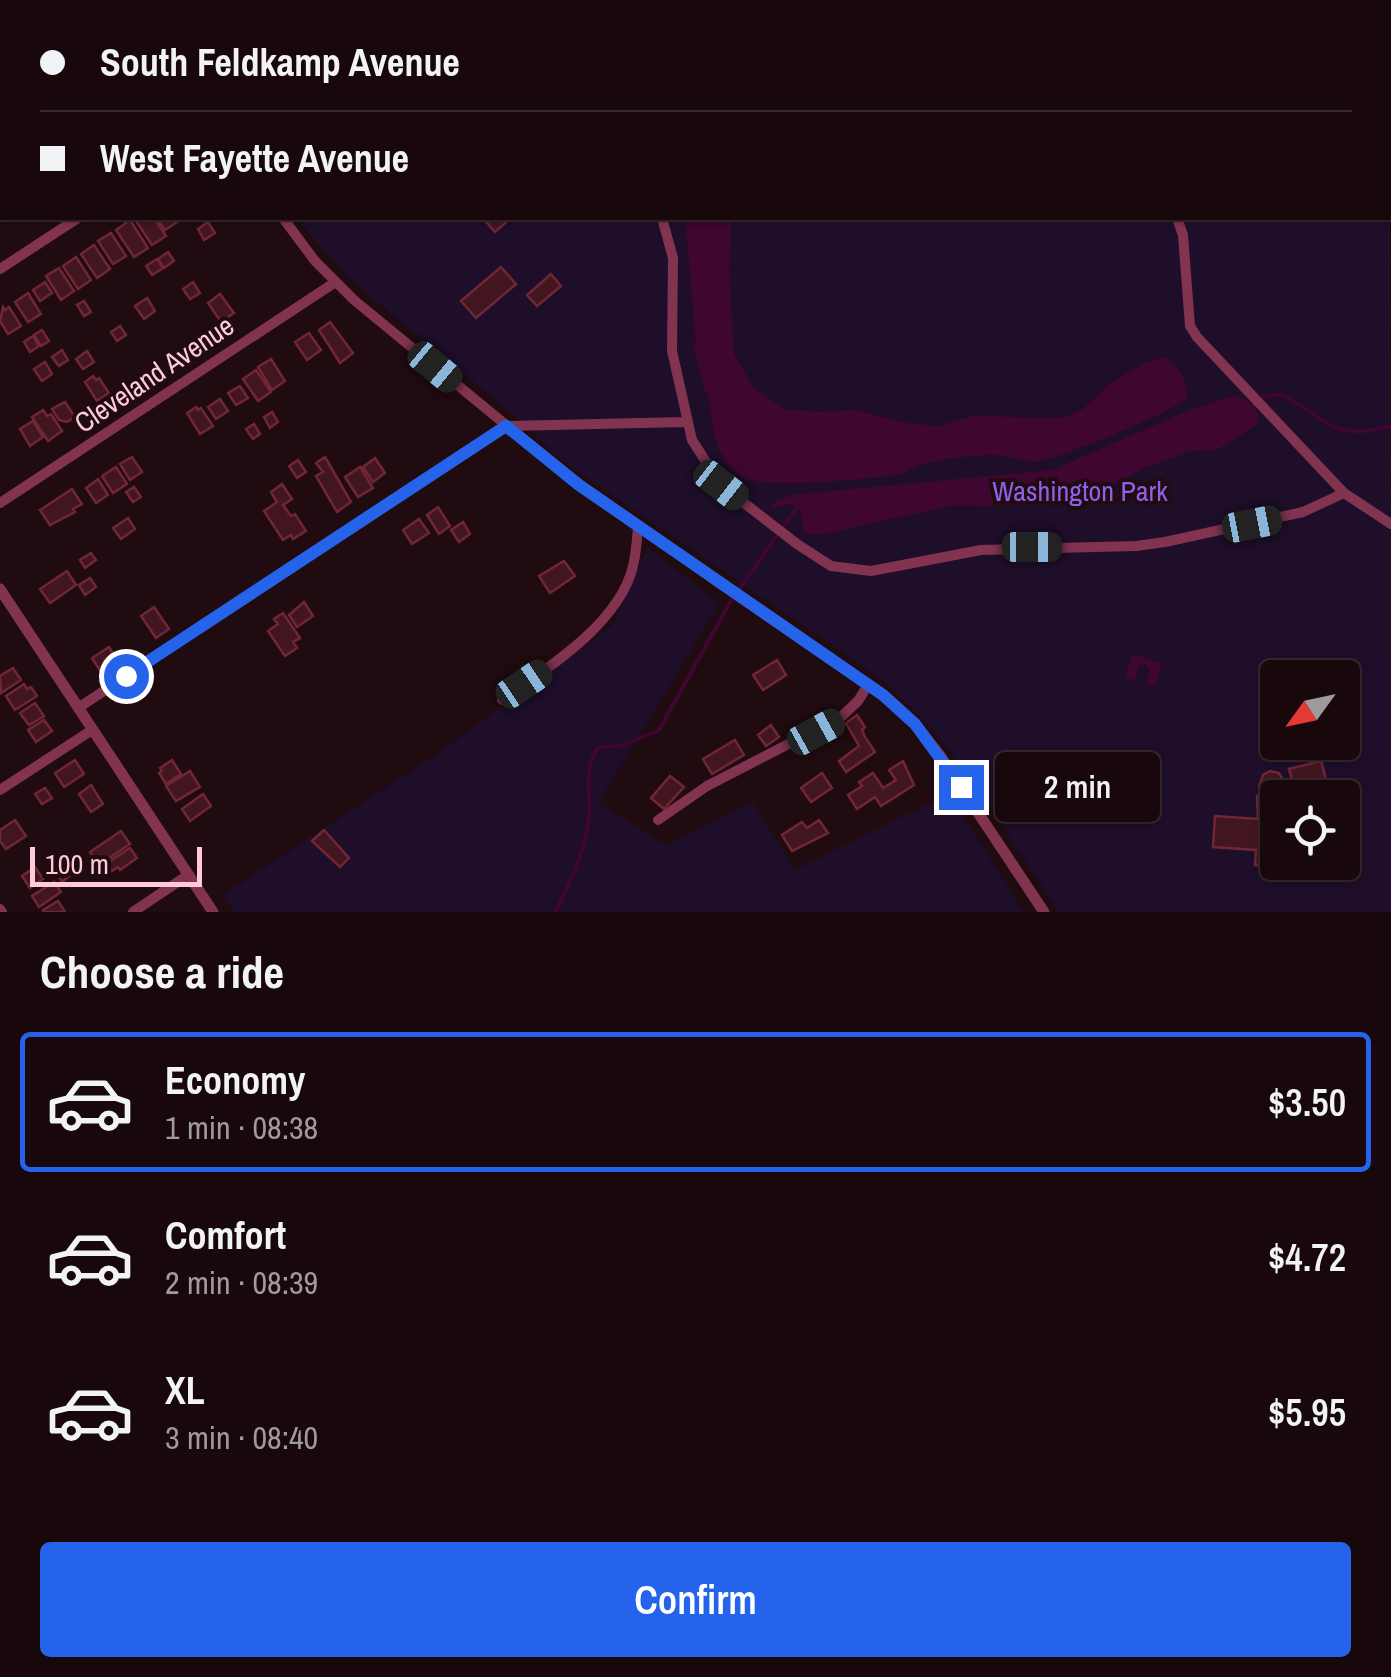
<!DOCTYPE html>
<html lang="en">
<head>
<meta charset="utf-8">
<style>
	body { margin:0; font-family:"Archivo Narrow",sans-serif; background:#25161a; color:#f1f3f6; height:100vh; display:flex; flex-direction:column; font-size:38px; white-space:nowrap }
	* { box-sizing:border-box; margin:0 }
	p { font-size:32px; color:#9f9a9d }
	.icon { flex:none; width:55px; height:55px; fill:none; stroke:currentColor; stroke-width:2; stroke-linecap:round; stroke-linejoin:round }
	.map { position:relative; height:912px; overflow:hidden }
	.details { display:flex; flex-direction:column; background:#18080c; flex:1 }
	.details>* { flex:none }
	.hud { position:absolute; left:0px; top:0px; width:1392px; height:220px; box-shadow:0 2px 8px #0004,0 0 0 2px #36292d; display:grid; align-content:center; height:220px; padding:0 40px; background:#18080c }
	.needle { width:65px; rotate:237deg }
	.buttons { position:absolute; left:1260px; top:660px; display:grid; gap:20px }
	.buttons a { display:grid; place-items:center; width:100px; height:100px; border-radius:10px; background:#18080c; box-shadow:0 2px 8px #0004,0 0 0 2px #36292d; font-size:50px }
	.scale { position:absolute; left:30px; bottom:25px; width:172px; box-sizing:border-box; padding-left:10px; border:5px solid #ffcad9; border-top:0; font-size:28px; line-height:35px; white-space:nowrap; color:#ffcad9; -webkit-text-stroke:8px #200b10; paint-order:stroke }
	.end { position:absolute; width:45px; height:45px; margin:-22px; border:12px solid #2563eb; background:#fff; box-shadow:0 0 0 5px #fff }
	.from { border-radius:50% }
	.bubble { position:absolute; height:70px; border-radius:10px; background:#18080c; box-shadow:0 2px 8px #0004,0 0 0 2px #36292d; font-size:32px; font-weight:600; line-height:70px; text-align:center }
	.car { position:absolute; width:30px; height:60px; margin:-30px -15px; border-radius:12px; box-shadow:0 0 8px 2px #0007; background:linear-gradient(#222 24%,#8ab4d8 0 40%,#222 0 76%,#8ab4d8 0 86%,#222 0) }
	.hud b { display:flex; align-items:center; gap:35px; height:95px; font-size:38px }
	.hud b+b { border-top:2px solid #36292d }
	.hud i { width:25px; height:25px; background:#f1f3f6 }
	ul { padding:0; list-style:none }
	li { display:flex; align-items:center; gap:30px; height:140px; margin:0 20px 15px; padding:0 20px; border:5px solid transparent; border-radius:10px }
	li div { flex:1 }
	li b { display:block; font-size:38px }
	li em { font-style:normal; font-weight:600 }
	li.on { border-color:#2563eb }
	li>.icon { width:90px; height:90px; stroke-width:1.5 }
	h2 { padding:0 40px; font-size:45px; line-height:120px }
	.button { display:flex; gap:20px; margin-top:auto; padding:20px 40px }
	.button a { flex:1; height:115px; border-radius:10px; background:#2563eb; color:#fff; font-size:40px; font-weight:600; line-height:115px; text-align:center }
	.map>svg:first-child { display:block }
</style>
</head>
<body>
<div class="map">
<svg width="1391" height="912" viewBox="0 0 1391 912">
	<rect width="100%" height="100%" fill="#200b10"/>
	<path fill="#1e0e2a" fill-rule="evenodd" d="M417,0H1257L1259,2H417Z
		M1390,200L1391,912H1059C1004,829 954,741 877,676L561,460L517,418L348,278L296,218H1390ZM1278,678H1342V742H1278ZM1278,798H1342V862H1278Z
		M648,547L719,604L598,803L667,845L752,801L795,870L949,794L1024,912H234L223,895L437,754L612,626Z"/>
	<path fill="#3e0631" d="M685,218H732L729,267L734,354L754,388L784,409L821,412L856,410L907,423L938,426L973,416L1061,418L1083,409L1109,384L1146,362L1166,357C1180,369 1187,379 1187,399C1167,414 1064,457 1039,461C1020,463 1007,453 987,455C968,457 946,458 927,463C916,465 909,472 899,474C869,479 771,489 747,479C712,464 714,424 708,393L705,392L693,345L696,344Z
		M1234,396L1245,399L1259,414L1257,425L1217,450L1191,451L1142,469L1102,491L1059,502L1017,506L954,505L819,535L805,534C800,515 804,496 774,509L772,505L777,500L798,494L1052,470L1189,410Z
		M1132,654L1162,663L1155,686L1146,684L1150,670L1144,663L1139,666L1135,680L1125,678Z"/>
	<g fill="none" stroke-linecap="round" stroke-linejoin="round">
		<path stroke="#3e0631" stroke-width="4" d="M1252,407L1263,397L1279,394C1329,416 1327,443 1391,426
			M555,912C570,883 583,857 588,824C593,795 581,772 598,748L623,745L659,730L729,604L797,507"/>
	</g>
	<path fill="#42161f" stroke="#702635" stroke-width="2.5" d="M134,218H154L166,236L152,245Z
		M157,218H175L177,222L165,230Z
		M483,218H511L495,232Z
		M130,220L148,248L134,257L116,230Z
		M208,222L215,233L204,240L198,229Z
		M111,233L126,256L113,264L98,241Z
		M94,245L110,269L97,278L81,254Z
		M168,252L174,261L164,268L158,259Z
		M76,257L91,280L78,289L63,266Z
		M157,259L163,268L152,275L146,266Z
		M501,267L516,284L476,318L461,301Z
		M59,268L74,291L61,300L46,276Z
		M551,274L561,286L537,306L527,295Z
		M45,282L52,293L40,301L33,290Z
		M193,282L200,293L190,299L183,289Z
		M28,293L41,314L28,322L15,302Z
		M220,294L234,313L221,322L208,303Z
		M147,298L155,311L144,319L135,306Z
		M84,301L91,312L84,316L77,305Z
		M3,307L5,310L9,307L21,326L8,334L0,321Z
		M330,322L353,353L340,363L319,330Z
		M120,326L126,335L117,341L111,332Z
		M42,330L49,341L41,346L34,335Z
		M309,333L321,350L307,360L295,342Z
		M33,336L39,346L30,352L24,342Z
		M62,350L68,360L59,366L52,357Z
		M87,351L94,362L83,369L76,359Z
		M271,359L285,381L272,390L258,367Z
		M45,362L52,374L42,381L34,369Z
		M256,370L271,392L258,401L243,379Z
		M93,376L96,380L99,378L109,393L97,401L85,382Z
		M240,386L248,398L236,405L228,393Z
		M220,399L228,411L216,419L208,407Z
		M65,402L75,417L67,422L59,420L52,409Z
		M196,407L198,410L201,408L213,426L200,434L187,413Z
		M43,410L47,416L51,414L62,431L48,441L32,417Z
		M272,412L278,422L270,428L264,417Z
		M33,421L43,437L30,446L20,429Z
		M254,424L260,434L253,439L246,429Z
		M132,457L142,472L130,480L120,464Z
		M325,457L351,502L337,512L316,476L323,472L316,463Z
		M375,458L385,473L373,482L363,467Z
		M298,460L306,472L297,478L289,466Z
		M116,467L127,484L113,493L102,476Z
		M360,467L373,488L358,497L345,477Z
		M98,479L108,495L96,503L86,488Z
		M282,484L292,499L283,505L291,516L295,514L306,531L293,539L291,535L283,540L264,511L277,502L271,492Z
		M134,487L141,497L133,502L126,492Z
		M72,489L82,504L73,509L75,512L50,525L40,510Z
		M438,507L450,526L439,534L427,515Z
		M128,518L135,529L121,539L113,528Z
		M419,519L429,533L412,544L403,530Z
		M463,522L470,534L459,542L451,530Z
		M91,553L96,560L85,568L80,560Z
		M564,561L575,576L550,593L539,576Z
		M67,571L76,585L50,603L40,589Z
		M90,578L96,587L85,595L79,585Z
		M304,602L313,616L297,627L289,615Z
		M154,607L169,629L156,638L141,616Z
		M283,613L300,638L293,642L297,648L285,656L268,631L278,624L274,619Z
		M109,647L118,661L101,672L92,658Z
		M777,660L786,675L763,690L753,675Z
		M13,668L21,680L1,693L0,676Z
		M24,684L27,689L31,687L37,696L15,710L6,696Z
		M35,703L44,716L29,725L20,713Z
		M857,715L865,727L862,730L865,737L875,752L846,772L839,761L859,746L846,723Z
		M44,720L52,731L36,742L28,730Z
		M771,725L779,737L766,746L758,735Z
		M735,740L744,755L712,774L703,759Z
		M75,760L84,774L64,787L55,773Z
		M172,760L181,774L166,784L159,773L162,771L160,768Z
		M903,761L914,785L881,806L875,797L857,809L848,795L862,786L859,782L873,773L883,788L896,780L889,770Z
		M1321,761L1327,783L1315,785L1317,789L1295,790L1290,797L1285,794V798H1278V866L1255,865L1256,850L1213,847L1215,816L1258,819L1257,796L1264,799L1265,796L1259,786L1263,775L1270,771L1279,773L1287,788V780L1292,779L1289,769Z
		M190,771L200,787L176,801L166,786Z
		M822,773L832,788L811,802L801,788Z
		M670,776L684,787L664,809L651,798Z
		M91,785L103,804L91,812L79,794Z
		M45,788L52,798L42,804L35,794Z
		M203,794L211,806L190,821L182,809Z
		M15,820L26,836L6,849L0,841V830Z
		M819,820L828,833L792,851L782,835L802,822L807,828Z
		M324,830L349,858L340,867L312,841Z
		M121,831L130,844L99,865L90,852Z
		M130,848L137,858L120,870L118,867L112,871L107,863Z
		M65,866L71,875L62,882L56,872Z
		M35,867L43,879L30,888L22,876Z
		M54,882L61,892L39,907L32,896Z
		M58,901L65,912H44L43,910Z"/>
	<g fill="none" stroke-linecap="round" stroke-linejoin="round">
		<path stroke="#823350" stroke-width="10" d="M138,0L140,2
			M404,0L405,2
			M503,0L506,2
			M1273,0L1275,2
			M67,2L71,0
			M1173,2L1174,0
			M0,47L2,45
			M1390,178L1391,179
			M283,218L315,261L354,300L579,485L711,577
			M662,218L673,258L672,351L692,440L721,485L797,544L831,566L871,571L981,550L1136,546L1165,542L1303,512L1344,493
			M1177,218L1183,235L1190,326L1197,337L1344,493L1391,524
			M0,269L78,218
			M507,426L685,422
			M0,503L334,283
			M502,700C547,669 620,623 633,566C636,554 637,540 638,527
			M78,708L506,426
			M0,790L92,730
			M658,820L707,786L841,717L858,701L868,685
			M0,909L2,912
			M133,912L188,875"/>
		<path stroke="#823350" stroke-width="11" d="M711,577L883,695L915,724L941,757L1044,912
			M0,589L213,912"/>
	</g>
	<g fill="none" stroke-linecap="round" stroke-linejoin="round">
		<path stroke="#2563eb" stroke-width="12" d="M126,676L506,426L579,485L883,695L915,724L961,787"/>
	</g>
	<g text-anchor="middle" stroke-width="8" stroke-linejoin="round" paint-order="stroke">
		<g font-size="28" fill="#ffcad9" stroke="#200b10">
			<text transform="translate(154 374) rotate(-34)" y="10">Cleveland Avenue</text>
		</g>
		<g font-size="28" fill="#9061e8" stroke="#200b10">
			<text x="1080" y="501">Washington Park</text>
		</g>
	</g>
</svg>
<div class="buttons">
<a><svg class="needle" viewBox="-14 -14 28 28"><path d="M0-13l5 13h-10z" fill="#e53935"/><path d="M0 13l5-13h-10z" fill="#9f9a9d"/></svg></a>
<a><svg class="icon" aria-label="locate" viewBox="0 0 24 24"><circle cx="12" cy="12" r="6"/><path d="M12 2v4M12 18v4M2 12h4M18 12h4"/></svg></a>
</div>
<div class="scale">100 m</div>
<i class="end from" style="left:126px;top:676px"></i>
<i class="end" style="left:961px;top:787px"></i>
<div class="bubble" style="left:995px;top:752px;width:165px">2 min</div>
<i class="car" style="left:435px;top:367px;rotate:130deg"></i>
<i class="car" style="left:721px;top:485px;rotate:128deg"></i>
<i class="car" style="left:1252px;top:524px;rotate:79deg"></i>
<i class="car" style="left:1032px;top:547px;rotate:90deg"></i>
<i class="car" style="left:524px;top:684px;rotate:56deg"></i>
<i class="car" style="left:816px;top:732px;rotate:61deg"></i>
<div class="hud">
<b><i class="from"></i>South Feldkamp Avenue</b>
<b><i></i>West Fayette Avenue</b>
</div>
</div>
<section class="details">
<h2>Choose a ride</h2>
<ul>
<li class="on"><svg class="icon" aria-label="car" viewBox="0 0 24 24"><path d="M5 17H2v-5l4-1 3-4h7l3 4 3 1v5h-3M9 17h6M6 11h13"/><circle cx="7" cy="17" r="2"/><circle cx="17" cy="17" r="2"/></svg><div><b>Economy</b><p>1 min · 08:38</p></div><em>$3.50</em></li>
<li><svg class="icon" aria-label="car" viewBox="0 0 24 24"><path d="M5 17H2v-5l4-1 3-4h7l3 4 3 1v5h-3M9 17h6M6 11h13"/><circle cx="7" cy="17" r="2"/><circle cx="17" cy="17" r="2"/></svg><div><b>Comfort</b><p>2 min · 08:39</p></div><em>$4.72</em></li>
<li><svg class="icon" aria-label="car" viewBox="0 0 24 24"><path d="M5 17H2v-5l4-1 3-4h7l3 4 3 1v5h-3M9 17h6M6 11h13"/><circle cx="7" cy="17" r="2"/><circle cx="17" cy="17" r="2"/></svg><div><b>XL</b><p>3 min · 08:40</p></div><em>$5.95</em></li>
</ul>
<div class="button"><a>Confirm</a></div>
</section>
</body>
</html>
